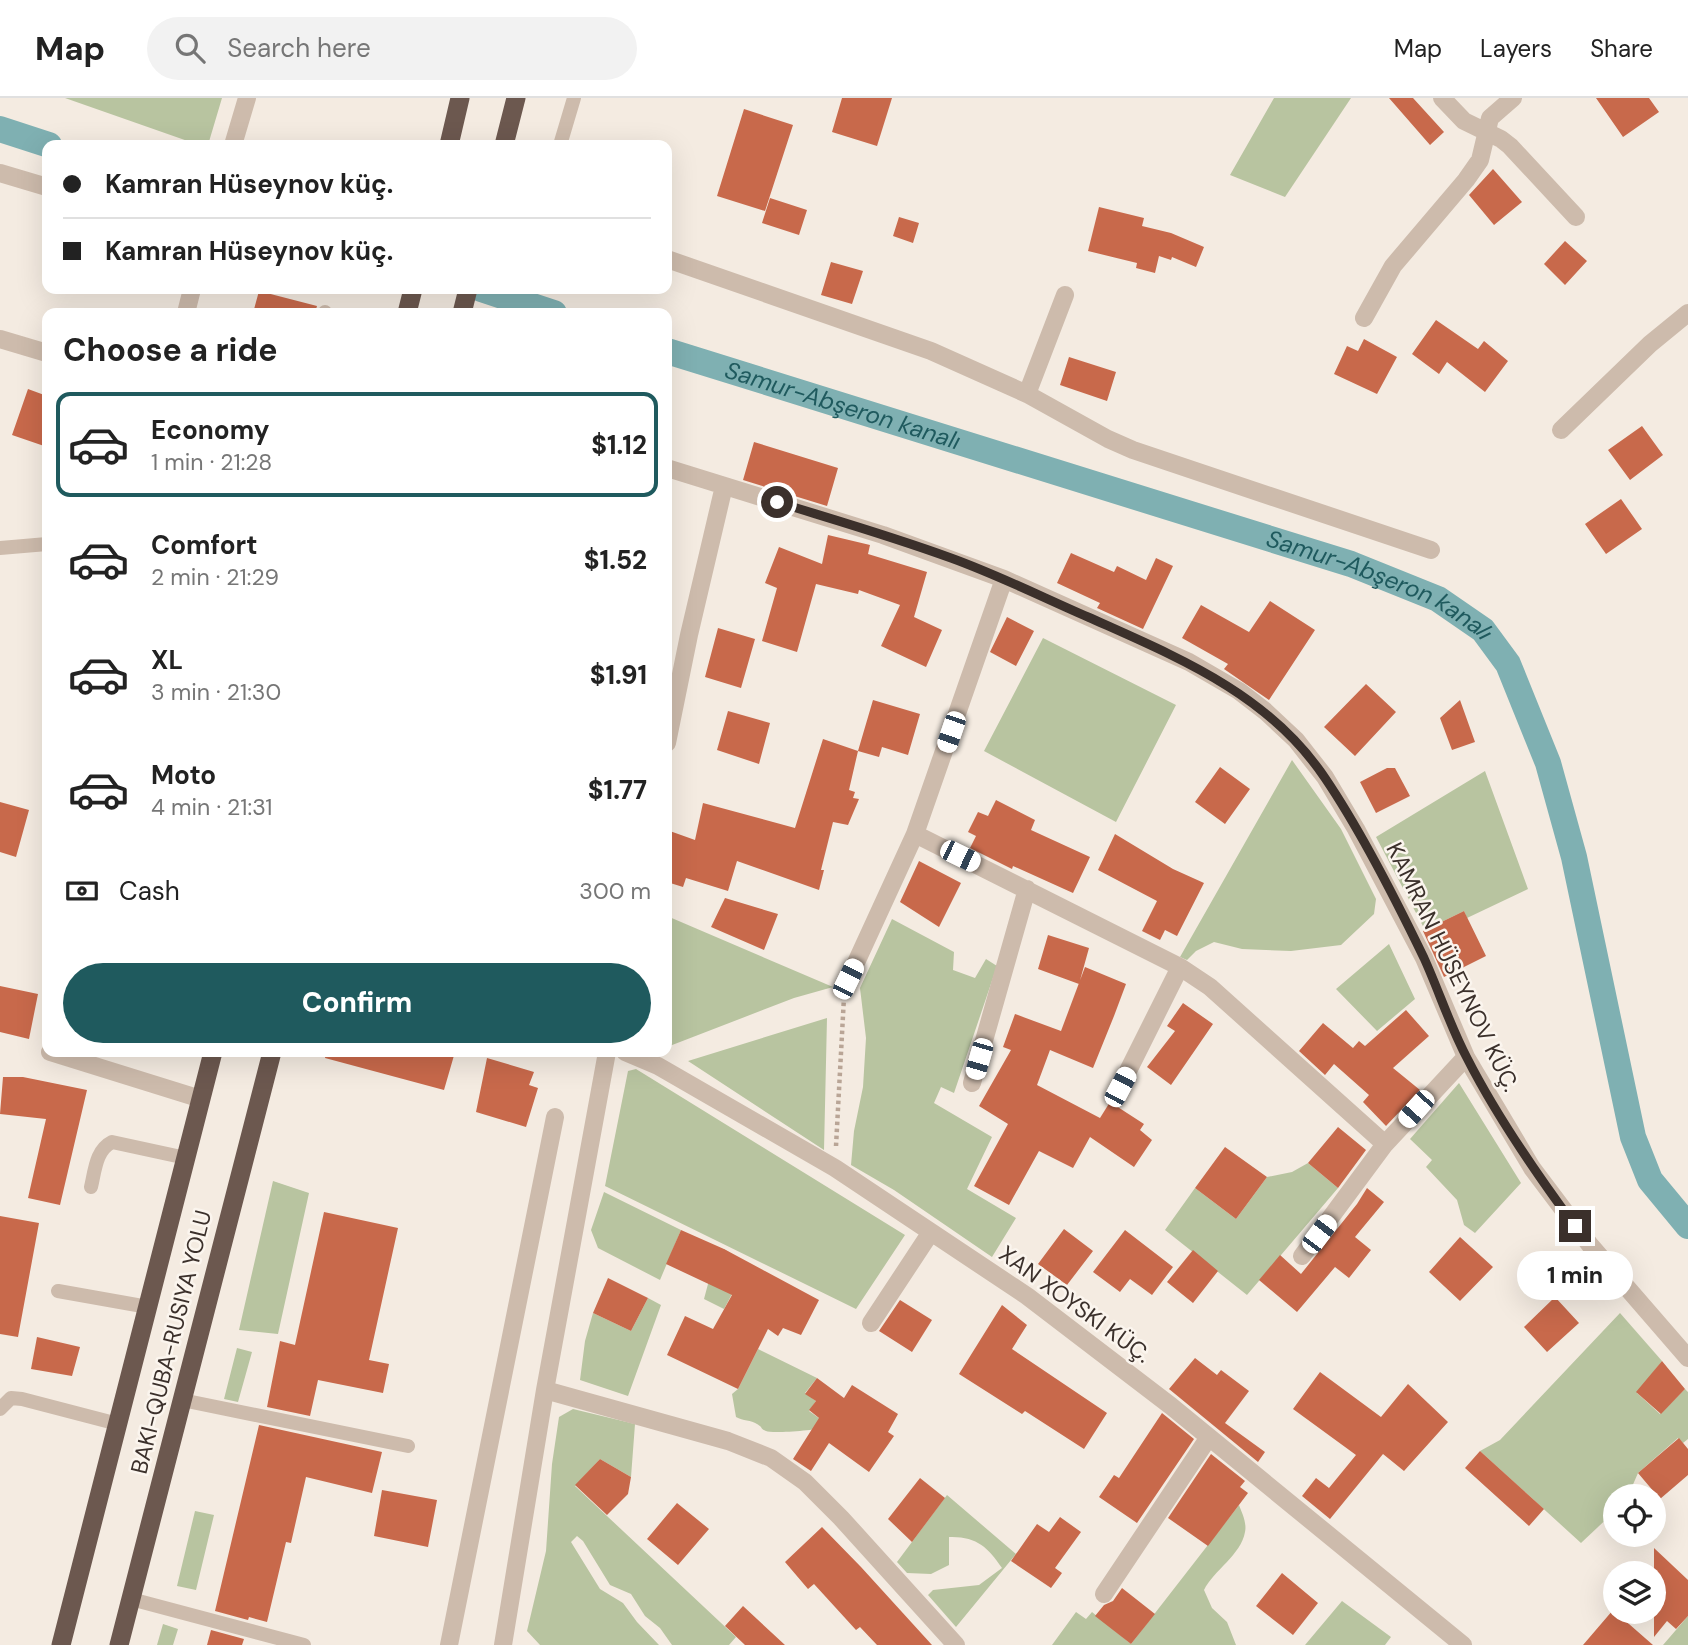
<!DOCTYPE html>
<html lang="en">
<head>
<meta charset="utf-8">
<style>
	body { margin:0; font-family:"DM Sans",sans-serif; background:#f2f2f2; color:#222; height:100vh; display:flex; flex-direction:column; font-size:26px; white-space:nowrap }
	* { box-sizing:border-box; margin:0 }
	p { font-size:23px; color:#767676 }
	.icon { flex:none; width:38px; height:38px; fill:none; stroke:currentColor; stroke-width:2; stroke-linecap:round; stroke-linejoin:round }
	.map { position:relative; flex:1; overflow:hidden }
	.sheet { position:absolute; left:42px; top:210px; width:630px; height:749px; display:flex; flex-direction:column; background:#fff; border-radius:14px; box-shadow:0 7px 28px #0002 }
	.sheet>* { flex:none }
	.guide { position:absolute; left:42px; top:42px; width:630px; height:154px; border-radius:14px; box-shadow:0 7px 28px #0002; display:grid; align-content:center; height:154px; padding:0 21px; background:#fff }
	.controls { position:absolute; left:1603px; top:1386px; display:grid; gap:14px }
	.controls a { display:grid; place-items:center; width:63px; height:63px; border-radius:50%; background:#fff; box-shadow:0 7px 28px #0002; font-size:35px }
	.end { position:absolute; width:32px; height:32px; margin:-16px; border:9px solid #3b302b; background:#fff; box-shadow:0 0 0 4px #fff }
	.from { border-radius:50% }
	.bubble { position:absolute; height:49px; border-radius:24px; background:#fff; box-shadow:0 7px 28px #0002; font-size:23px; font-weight:800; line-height:49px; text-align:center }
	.car { position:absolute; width:21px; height:42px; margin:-21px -10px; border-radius:9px; box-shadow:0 0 5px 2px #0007; background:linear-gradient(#fff 24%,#345 0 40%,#fff 0 76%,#345 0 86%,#fff 0) }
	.guide b { display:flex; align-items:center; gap:24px; height:66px; font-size:26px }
	.guide b+b { border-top:2px solid #e0e0e0 }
	.guide i { width:18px; height:18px; background:#222 }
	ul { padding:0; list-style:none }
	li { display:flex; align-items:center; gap:21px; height:105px; margin:0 14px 10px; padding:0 7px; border:4px solid transparent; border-radius:14px }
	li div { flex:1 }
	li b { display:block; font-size:26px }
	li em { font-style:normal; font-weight:800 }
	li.selected { border-color:#1f5a5e }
	li>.icon { width:63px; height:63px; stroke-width:1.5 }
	h2 { padding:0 21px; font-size:32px; line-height:84px }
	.pay { display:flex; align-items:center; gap:18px; height:77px; padding:0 21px; font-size:26px }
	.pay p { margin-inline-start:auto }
	.primary-button { display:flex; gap:14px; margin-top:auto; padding:14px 21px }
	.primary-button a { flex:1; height:80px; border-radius:42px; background:#1f5a5e; color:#fff; font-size:28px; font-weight:800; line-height:80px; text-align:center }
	header { display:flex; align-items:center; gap:42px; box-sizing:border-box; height:98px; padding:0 35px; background:#fff; border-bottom:2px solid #e0e0e0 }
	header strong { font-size:33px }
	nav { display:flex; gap:38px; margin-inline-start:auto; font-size:24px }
	.search { width:490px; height:63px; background:#f2f2f2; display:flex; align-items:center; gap:18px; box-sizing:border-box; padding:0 24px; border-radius:38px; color:#767676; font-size:26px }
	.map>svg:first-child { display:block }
</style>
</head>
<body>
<header>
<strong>Map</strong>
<div class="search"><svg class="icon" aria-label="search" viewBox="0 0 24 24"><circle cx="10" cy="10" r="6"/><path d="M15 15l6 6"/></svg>Search here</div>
<nav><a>Map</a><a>Layers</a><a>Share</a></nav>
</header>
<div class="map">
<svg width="1688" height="1547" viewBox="0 0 1688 1547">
	<rect width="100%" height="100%" fill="#f4ebe1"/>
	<path fill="#b8c4a0" d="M65,0H222L208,47H199Z
		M1274,0H1351L1285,99L1230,77Z
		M1043,540L1176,607L1116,724L984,653Z
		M1292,662L1341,731L1376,801L1374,816L1341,847L1291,853L1242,851L1214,844L1196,853L1187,862L1180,859Z
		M1485,673L1528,791L1467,820L1464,813L1425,832L1376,739Z
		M667,818L833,889L794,900L667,949Z
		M892,821L954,854L953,872L975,880L986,861L997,868L954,995L941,989L934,1005L992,1039L967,1091L1016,1120L992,1159L894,1092L851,1067L854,1033L863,989L866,940L860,890Z
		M1389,846L1415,901L1377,933L1336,891Z
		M827,920L824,1052L688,963Z
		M636,971L905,1137L856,1211L605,1088L628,973Z
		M1459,985L1521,1085L1475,1135L1464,1127L1457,1102L1426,1069L1432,1062L1410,1041Z
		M1308,1065L1338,1090L1247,1197L1165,1132L1195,1090L1236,1121L1267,1079L1292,1074Z
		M273,1083L309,1095L278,1236L239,1232Z
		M604,1094L681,1132L660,1182L598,1150L591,1132Z
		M724,1151L748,1166L724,1211L704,1201L708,1186Z
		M648,1200L661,1207L628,1298L580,1282L585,1243L593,1215L631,1233Z
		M1620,1215L1662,1263L1637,1295L1660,1316L1685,1291L1688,1294V1341L1683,1345L1678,1340L1638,1375L1628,1398H1615V1413L1581,1445L1480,1353L1500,1342Z
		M237,1250L252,1254L238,1304L224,1301Z
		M758,1251L817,1280L805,1295L816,1303L809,1313L827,1326L823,1330C815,1332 772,1336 766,1333C758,1329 765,1331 757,1326C751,1322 743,1323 736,1319L732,1296L738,1291Z
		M573,1311L635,1326L631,1379L600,1361L575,1388L736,1539L729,1547H672L660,1530L645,1518L631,1496L610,1487L583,1443L577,1438L571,1444L600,1491L623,1505L637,1524L659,1547H540L527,1533L546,1453L552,1366L559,1319Z
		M947,1397L1016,1456L956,1529L928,1497L933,1492L979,1487L1002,1470C988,1449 976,1438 949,1439V1467L931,1476L907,1475L897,1464Z
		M1239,1407C1242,1415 1247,1425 1245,1434C1241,1457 1214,1472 1204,1492L1212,1510L1227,1524L1236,1547H1052L1076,1514L1086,1521L1092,1514L1131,1546Z
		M195,1413L214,1417L196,1492L177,1488Z
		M1342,1503L1391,1539L1385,1547H1305Z
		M1688,1518V1547H1663Z
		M163,1526L178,1531L173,1547H157Z"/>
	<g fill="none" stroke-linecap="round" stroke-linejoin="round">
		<g stroke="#7fb0b2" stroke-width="26">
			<path d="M0,31L49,47"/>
			<path d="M481,191L554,215"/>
			<path id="s1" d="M667,253L1351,466L1438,501L1483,532L1508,566L1548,665L1574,759L1633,1039L1650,1082L1688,1128"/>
		</g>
	</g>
	<path fill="#c8694b" d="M842,0H892L877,48L832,34Z
		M1389,0H1413L1444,34L1430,47Z
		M1596,0H1649L1659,14L1623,39Z
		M744,11L793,27L765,113L717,98Z
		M1493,71L1522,104L1494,127L1469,97Z
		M770,100L807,112L799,137L762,125Z
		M1099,109L1144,120L1142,128L1171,135L1204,149L1196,169L1172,159L1171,162L1159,158L1155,175L1136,170L1137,165L1088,153Z
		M899,119L919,125L913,145L893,138Z
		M1565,143L1587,163L1565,187L1544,166Z
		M831,164L863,173L852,206L821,197Z
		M259,193L317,208L315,215H253Z
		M1436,222L1478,251L1484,243L1508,263L1485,294L1447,264L1439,276L1412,256Z
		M1364,241L1397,259L1377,296L1334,276L1347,248L1358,253Z
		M1069,259L1116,274L1107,303L1060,287Z
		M28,291L47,298V349L12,337Z
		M1642,328L1663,357L1630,382L1608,352Z
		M754,344L838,370L827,408L743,382Z
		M1621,401L1642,431L1606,456L1585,426Z
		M828,437L870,447L868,456L927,474L914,519L942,532L926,569L881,548L900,507L859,492L858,496L816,486L797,554L762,543L777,490L765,485L779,449L822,466Z
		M1071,455L1114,474L1117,468L1146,482L1156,460L1173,468L1143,531L1097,510L1100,505L1057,485Z
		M1270,503L1315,532L1269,602L1224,571L1228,566L1182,540L1201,507L1249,534Z
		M1007,519L1034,533L1016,568L990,554Z
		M718,530L755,541L741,590L705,579Z
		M1366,586L1396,614L1355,658L1324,629Z
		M873,602L920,616L908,657L882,649L879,659L858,653Z
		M1460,602L1475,644L1452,652L1440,620Z
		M728,613L770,625L759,666L717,652Z
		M823,641L858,653L849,692L855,694L853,700L859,701L848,727L833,724L821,772H824L819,792L737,763L728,793L686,780L683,789L667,784V732L695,742L703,705L795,730Z
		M1220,669L1250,691L1225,726L1195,704Z
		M1387,670H1395L1410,698L1376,715L1360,684Z
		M996,702L1035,722L1031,732L1090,759L1073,795L1013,768L1012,771L970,750L976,738L968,734L978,714L988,718Z
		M0,704L29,712L16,759L0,754Z
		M1115,736L1173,771L1204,785L1177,838L1165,832L1160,842L1142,833L1157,803L1098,772Z
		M919,763L961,785L939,829L900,804Z
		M725,800L778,816L764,852L711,829Z
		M1464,813L1486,858L1444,879L1423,833Z
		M1048,837L1089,850L1079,886L1038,871Z
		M1085,869L1126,886L1114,918L1093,970L1050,952L1037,987L1100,1020L1110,1004L1144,1026L1140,1032L1152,1042L1134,1069L1090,1039L1073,1070L1039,1053L1009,1107L974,1088L1008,1026L979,1008L1011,952L1003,949L1015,916L1061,933Z
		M0,888L38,896L29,941L0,934Z
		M1183,905L1213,926L1171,987L1147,969L1175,933L1167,928Z
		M1406,912L1429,938L1393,970L1420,992L1386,1028L1363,1004L1369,997L1334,966L1325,977L1299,953L1323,925L1353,950L1359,943L1365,948Z
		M326,954H455L444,992L325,960Z
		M487,960L534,974L529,987L538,990L526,1029L476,1014Z
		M3,979H23L87,992L60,1107L28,1100L46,1021L0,1016Z
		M1338,1029L1366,1052L1338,1090L1308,1065Z
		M1225,1049L1267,1079L1236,1121L1195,1090Z
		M1367,1090L1384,1104L1355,1139L1371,1152L1349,1180L1335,1169L1297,1214L1259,1182L1280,1157L1301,1176L1357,1106Z
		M324,1114L398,1130L369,1262L389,1266L383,1295L318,1282L310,1318L267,1309L280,1243L295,1247Z
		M0,1118L39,1125L18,1239L0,1236Z
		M1064,1131L1093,1153L1067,1187L1038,1166Z
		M681,1132L724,1151L819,1202L801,1237L783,1230L778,1238L768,1231L738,1291L667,1257L685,1218L713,1231L732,1197L666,1166Z
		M1125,1132L1173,1169L1152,1197L1130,1181L1120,1194L1093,1174Z
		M1460,1139L1493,1169L1460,1203L1429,1174Z
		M1193,1152L1218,1173L1193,1205L1167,1184Z
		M608,1180L648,1200L631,1233L593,1215Z
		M1555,1199L1579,1225L1547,1254L1524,1229Z
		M900,1202L932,1222L912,1254L879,1233Z
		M1002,1207L1027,1227L1012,1251L1107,1315L1084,1351L1025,1313L1022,1316L959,1276Z
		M37,1239L80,1249L72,1278L31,1271Z
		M1195,1260L1217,1277L1221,1272L1249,1293L1225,1325L1265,1354L1258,1364L1169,1291Z
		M1662,1263L1685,1291L1661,1316L1636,1294Z
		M1320,1274L1381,1319L1408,1286L1448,1324L1404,1373L1383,1356L1330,1421L1302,1398L1316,1380L1329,1390L1356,1357L1293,1311Z
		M817,1280L844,1300L852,1287L898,1316L888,1334L894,1338L869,1374L829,1345L811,1373L793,1361L819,1320L809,1312L816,1303L805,1296Z
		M1162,1315L1194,1341L1137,1425L1099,1399L1114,1377L1119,1380Z
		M259,1327L382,1354L372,1395L306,1379L291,1445L286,1444L267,1524L249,1519L248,1522L215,1513Z
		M1679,1340L1688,1351V1377L1660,1401L1638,1375Z
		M1480,1353L1544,1411L1529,1428L1465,1370Z
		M1211,1356L1245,1383L1240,1389L1248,1395L1208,1448L1168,1420Z
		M600,1361L631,1379L628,1396L607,1417L575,1387Z
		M920,1380L945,1400L912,1444L888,1421Z
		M382,1392L437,1402L428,1449L374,1438Z
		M677,1405L709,1431L678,1467L647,1441Z
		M1060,1419L1081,1434L1055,1470L1062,1475L1051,1490L1011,1463L1037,1426L1049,1434Z
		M822,1429L861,1469L932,1547H877L860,1529L856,1532L814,1486L808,1491L785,1464Z
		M1654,1450L1688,1482V1518L1676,1531L1667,1523L1654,1539Z
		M1282,1475L1318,1505L1293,1537L1256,1508Z
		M1122,1490L1155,1516L1131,1546L1095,1518L1104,1507L1113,1503Z
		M743,1508L785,1547H745L725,1528Z
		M1613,1512L1653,1547H1583Z
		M211,1532L244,1541L242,1547H207Z"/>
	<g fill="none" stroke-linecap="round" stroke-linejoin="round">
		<path stroke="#b9a596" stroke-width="4.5" stroke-dasharray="3.5 3.5" stroke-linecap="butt" d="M836,1048L844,899"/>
		<path stroke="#cdbbac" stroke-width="14" d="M560,47L574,0
			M325,215V214
			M0,450L47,446
			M91,1089C95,1072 96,1052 112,1044L186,1060
			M58,1193L148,1209
			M182,1302L408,1348
			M0,1311L11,1300L22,1301L118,1326
			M131,1501L304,1547"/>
		<path stroke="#cdbbac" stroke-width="18" d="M1442,0L1464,23L1501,41L1510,48L1576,119
			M233,47L247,0
			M0,75L47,89
			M667,161L931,253L1027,296L1108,341L1133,352L1431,452
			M186,215L192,191
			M1364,220L1393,168L1466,82L1480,62L1490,20L1513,0
			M0,241L47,255
			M1027,296L1065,197
			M1561,332L1650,246L1688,215
			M667,370L883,437L1004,481L1189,564L1239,593L1265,613L1296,642L1325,679L1356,731L1424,860L1466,959L1532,1070L1590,1147L1688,1260
			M667,645L689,537L724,388
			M915,736L1180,869L1210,889L1385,1046
			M848,882L915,736L1004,481
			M50,954L201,1001
			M625,954L658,968L835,1070L1027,1198L1171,1308L1463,1547
			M972,985L1027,791
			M1120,989L1180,869
			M1302,1158L1385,1046L1466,959
			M871,1225L931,1134
			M545,1292L728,1343L771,1360L805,1384L841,1420L956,1547
			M1104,1496L1209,1339
			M449,1547L555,1019
			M503,1547L545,1292L607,954"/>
		<path stroke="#6c584f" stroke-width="19" d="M449,47L460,0
			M504,47L516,0
			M407,215L413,191
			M462,215L468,191
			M61,1547L213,954
			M119,1547L272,954"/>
	</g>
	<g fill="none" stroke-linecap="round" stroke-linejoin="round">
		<path stroke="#3b302b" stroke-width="9" d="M777,404C835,422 894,439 951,460C998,477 1042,499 1088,519C1177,559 1268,595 1325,680C1361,733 1396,802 1424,860C1439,893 1450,928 1467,960C1497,1019 1535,1074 1575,1128"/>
	</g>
	<g text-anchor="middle" stroke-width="5" stroke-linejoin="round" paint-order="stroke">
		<g font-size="23" fill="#3b302b" stroke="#fbf5ee">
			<text transform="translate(1453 869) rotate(64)" y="8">KAMRAN HÜSEYNOV KÜÇ.</text>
			<text transform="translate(1075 1206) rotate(36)" y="8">XAN XOYSKI KÜÇ.</text>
			<text transform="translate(171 1244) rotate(-76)" y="8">BAKI-QUBA-RUSIYA YOLU</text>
		</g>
		<g font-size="24" font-style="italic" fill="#1f5a5e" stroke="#fbf5ee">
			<text dy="8" stroke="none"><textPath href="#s1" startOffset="184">Samur-Abşeron kanalı</textPath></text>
			<text dy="8" stroke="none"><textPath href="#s1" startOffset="751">Samur-Abşeron kanalı</textPath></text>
		</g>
	</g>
</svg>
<div class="controls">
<a><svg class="icon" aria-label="locate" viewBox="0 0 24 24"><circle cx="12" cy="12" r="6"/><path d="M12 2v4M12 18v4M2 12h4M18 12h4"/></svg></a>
<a><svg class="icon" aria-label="layers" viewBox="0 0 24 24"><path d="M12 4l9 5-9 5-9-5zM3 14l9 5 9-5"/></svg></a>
</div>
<i class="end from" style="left:777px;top:404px"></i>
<i class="end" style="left:1575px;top:1128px"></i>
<div class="bubble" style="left:1517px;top:1153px;width:116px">1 min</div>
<i class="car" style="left:951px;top:634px;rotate:199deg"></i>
<i class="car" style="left:960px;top:758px;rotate:116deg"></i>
<i class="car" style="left:848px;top:881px;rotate:26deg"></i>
<i class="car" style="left:979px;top:961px;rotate:196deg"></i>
<i class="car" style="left:1120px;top:989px;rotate:28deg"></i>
<i class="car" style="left:1416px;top:1011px;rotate:222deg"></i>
<i class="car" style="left:1319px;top:1136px;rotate:37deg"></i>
<div class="guide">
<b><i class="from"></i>Kamran Hüseynov küç.</b>
<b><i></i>Kamran Hüseynov küç.</b>
</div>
<section class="sheet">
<h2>Choose a ride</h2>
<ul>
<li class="selected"><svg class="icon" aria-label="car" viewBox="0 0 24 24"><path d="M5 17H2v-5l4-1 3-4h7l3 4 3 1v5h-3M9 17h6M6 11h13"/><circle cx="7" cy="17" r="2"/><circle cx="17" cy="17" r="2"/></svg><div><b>Economy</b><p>1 min · 21:28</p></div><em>$1.12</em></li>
<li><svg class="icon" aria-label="car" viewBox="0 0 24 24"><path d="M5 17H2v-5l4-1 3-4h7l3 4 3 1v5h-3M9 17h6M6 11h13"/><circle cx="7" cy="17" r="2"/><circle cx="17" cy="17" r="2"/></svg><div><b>Comfort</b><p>2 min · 21:29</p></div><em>$1.52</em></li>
<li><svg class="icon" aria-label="car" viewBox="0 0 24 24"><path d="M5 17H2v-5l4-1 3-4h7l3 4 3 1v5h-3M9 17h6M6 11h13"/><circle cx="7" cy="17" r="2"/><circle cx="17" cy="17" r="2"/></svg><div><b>XL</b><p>3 min · 21:30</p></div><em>$1.91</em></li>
<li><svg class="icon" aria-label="car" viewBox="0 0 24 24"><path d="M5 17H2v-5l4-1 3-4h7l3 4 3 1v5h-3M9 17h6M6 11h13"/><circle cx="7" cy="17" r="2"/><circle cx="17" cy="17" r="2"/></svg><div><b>Moto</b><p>4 min · 21:31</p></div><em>$1.77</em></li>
</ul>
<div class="pay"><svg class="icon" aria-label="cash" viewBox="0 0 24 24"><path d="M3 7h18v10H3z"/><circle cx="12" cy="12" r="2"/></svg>Cash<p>300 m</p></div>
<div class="primary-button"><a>Confirm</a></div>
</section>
</div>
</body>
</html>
